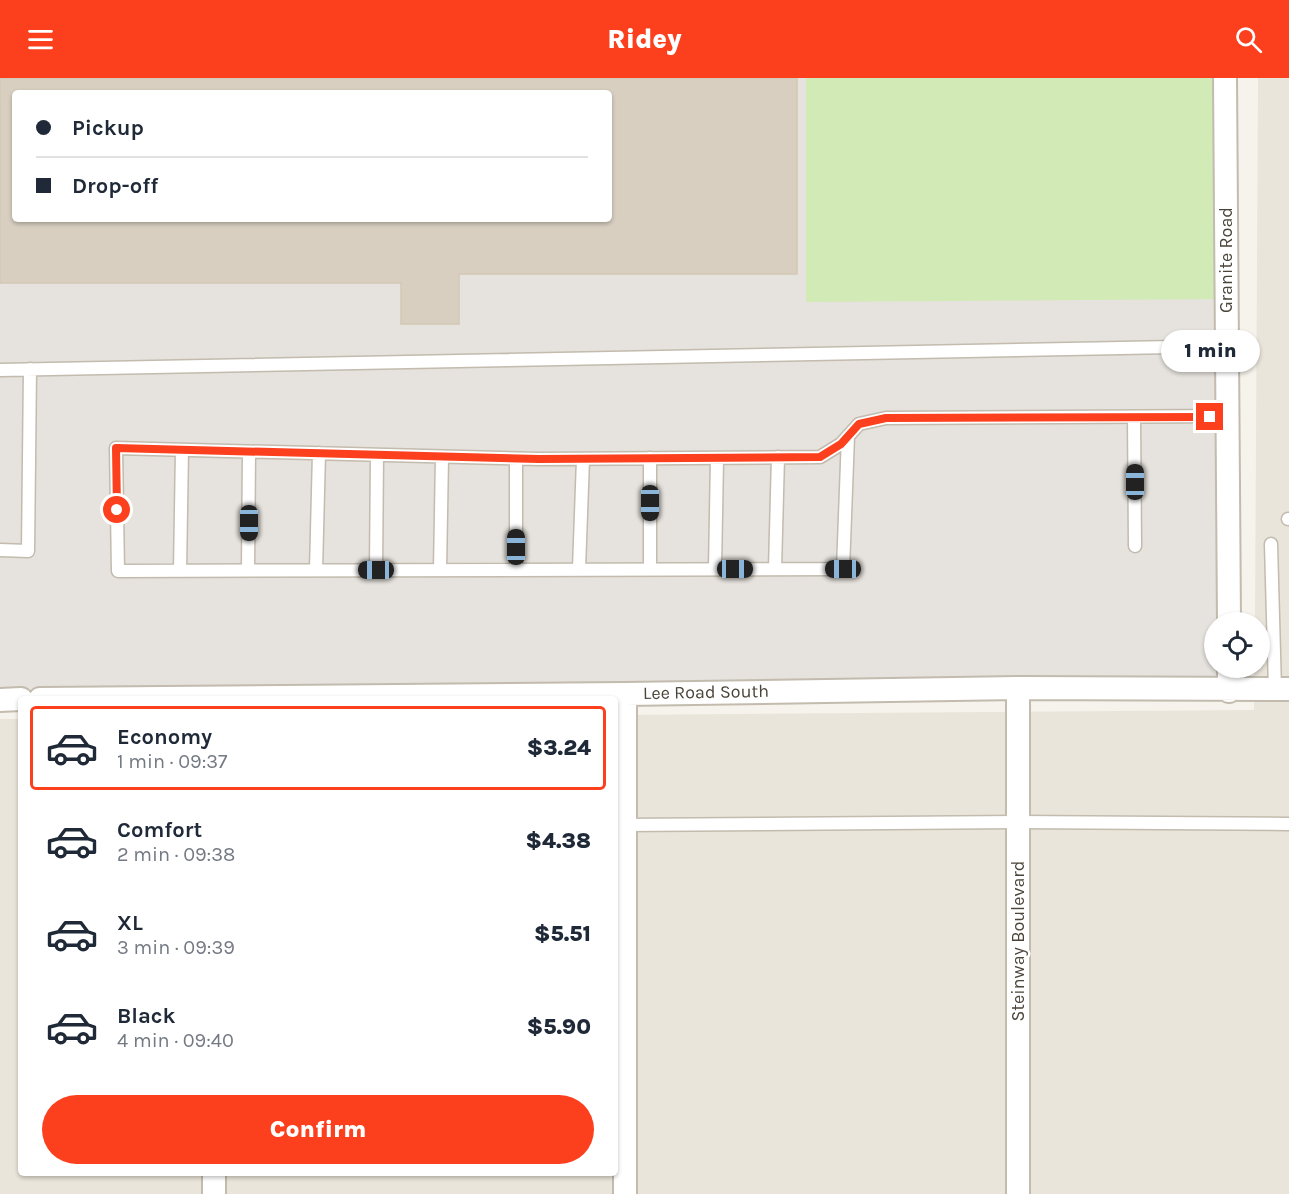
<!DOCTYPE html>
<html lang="en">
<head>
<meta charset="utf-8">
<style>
	body { margin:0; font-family:Karla,sans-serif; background:#f6f6f7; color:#1f2937; height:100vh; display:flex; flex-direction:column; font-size:22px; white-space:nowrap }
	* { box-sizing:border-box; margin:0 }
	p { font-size:20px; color:#747a83 }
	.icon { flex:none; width:33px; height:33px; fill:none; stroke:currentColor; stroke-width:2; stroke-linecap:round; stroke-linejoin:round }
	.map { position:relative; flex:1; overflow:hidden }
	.panel { position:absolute; left:18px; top:618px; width:600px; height:480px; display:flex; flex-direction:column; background:#fff; border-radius:6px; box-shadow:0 2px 4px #0004 }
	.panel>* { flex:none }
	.hud { position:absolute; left:12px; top:12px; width:600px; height:132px; border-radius:6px; box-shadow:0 2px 4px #0004; display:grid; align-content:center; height:132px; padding:0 24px; background:#fff }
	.tools { position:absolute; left:1204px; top:534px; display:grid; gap:12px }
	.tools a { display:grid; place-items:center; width:66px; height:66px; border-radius:50%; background:#fff; box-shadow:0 2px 4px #0004; font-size:30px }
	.end { position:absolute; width:27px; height:27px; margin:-14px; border:8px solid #fc3f1d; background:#fff; box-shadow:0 0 0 3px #fff }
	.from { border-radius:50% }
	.bubble { position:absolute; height:42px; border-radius:21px; background:#fff; box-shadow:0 2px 4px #0004; font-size:20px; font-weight:800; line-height:42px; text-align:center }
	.car { position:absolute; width:18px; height:36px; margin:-18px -9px; border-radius:8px; box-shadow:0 0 4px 2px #0007; background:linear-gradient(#222 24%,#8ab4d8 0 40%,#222 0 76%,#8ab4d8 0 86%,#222 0) }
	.hud b { display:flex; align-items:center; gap:21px; height:57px; font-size:22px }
	.hud b+b { border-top:2px solid #e0e1e3 }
	.hud i { width:15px; height:15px; background:#1f2937 }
	ul { padding:10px 0 0; list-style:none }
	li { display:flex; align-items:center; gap:18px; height:84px; margin:0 12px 9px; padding:0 12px; border:3px solid transparent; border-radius:6px }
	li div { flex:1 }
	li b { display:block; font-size:22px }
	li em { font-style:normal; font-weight:800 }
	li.selected { border-color:#fc3f1d }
	li>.icon { width:54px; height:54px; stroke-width:1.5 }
	.primary-button { display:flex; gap:12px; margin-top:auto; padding:12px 24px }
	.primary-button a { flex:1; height:69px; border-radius:36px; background:#fc3f1d; color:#fff; font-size:24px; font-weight:800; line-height:69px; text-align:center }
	header { display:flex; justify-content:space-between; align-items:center; height:78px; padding:0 24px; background:#fc3f1d; color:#fff; font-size:27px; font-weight:800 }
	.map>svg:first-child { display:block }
</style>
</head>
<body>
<header><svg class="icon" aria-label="menu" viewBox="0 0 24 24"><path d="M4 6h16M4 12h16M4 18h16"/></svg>Ridey<svg class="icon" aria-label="search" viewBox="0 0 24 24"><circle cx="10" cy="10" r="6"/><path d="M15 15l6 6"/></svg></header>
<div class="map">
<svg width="1289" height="1116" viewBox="0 0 1289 1116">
	<rect width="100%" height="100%" fill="#f6f3ec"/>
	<path fill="#eae5da" d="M1258,0H1289V1116H0V641H21V1095H615V637L1254,632V590H1260V544H1255Z"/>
	<path fill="#e6e2dd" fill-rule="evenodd" d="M0,0H1226L1229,544H1215V590H1229V613L0,622ZM15,15H609V141H15Z"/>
	<path fill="#d2eab5" d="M806,0H1225L1226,221L806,224Z"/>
	<path fill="#d8cfc1" stroke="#d3c7b4" stroke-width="1.5" fill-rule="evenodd" d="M0,0H797V196H459V246H401V205H0ZM15,15H609V141H15Z"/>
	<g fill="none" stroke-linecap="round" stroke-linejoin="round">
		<defs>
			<path id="service" d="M0,292L1226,268
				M1134,339L1135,468
				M848,358L843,491L118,493L116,370L539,381L820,379L841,366L859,346L886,340L1227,338
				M1288,441H1289
				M1271,466L1275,612
				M0,472L28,473L30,291
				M516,491V381
				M579,491L583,381
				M650,491V380
				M715,491L717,380
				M775,491L778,379
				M248,492L249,374
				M316,492L319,375
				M376,492L377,377
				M440,492L442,379
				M180,493L182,372
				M622,747L1018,744L1289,746"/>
			<path id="minor" d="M1225,0L1229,544
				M1229,590V613
				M40,621L625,616L1018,610L1289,611
				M0,622L21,621
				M214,1095V1116
				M625,1116V616
				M1018,1116V610"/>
		</defs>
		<use href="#service" stroke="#c2bbae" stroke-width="15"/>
		<use href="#minor" stroke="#c2bbae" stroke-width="26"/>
		<use href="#service" stroke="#fff" stroke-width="12"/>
		<use href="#minor" stroke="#fff" stroke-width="22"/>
	</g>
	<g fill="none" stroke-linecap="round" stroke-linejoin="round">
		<path stroke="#fc3f1d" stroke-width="8" d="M117,432L116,370L539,381L820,379L841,366L859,346L886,340L1210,339"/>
	</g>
	<g text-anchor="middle" stroke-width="5" stroke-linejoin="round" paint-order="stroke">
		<g font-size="18" fill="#4b4439" stroke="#fff">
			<text transform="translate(1226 182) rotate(-90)" y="6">Granite Road</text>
			<text transform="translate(706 614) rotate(-1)" y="6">Lee Road South</text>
			<text transform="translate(1018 863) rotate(-90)" y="6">Steinway Boulevard</text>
		</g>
	</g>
</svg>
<div class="tools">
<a><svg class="icon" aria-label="locate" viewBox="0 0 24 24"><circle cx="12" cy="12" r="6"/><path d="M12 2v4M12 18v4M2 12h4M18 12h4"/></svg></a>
</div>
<i class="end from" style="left:117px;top:432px"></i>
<i class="end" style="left:1210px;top:339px"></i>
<div class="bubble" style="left:1161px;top:252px;width:99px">1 min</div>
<i class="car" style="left:1135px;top:404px;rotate:0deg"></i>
<i class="car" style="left:650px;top:425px;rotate:180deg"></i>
<i class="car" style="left:249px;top:445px;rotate:180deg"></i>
<i class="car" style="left:516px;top:469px;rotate:0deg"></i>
<i class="car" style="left:735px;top:491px;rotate:90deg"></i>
<i class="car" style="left:843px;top:491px;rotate:270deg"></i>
<i class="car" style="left:376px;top:492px;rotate:270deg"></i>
<div class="hud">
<b><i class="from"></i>Pickup</b>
<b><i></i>Drop-off</b>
</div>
<section class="panel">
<ul>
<li class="selected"><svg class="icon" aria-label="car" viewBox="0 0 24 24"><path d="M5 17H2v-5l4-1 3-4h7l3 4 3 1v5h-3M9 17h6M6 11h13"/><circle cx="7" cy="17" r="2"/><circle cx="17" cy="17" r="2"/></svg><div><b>Economy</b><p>1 min · 09:37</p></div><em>$3.24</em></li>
<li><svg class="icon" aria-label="car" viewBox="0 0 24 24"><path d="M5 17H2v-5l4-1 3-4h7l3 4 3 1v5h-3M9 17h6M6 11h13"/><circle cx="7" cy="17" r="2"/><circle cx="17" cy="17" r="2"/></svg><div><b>Comfort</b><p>2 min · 09:38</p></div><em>$4.38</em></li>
<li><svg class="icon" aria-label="car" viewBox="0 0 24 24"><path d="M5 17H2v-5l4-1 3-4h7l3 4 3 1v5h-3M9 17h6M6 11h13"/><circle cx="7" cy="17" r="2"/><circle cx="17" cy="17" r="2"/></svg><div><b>XL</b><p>3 min · 09:39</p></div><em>$5.51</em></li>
<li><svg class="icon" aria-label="car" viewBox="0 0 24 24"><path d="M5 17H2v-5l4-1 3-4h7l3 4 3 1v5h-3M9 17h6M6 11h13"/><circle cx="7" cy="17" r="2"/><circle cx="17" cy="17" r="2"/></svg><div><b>Black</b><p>4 min · 09:40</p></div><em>$5.90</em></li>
</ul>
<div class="primary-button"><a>Confirm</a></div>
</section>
</div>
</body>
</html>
